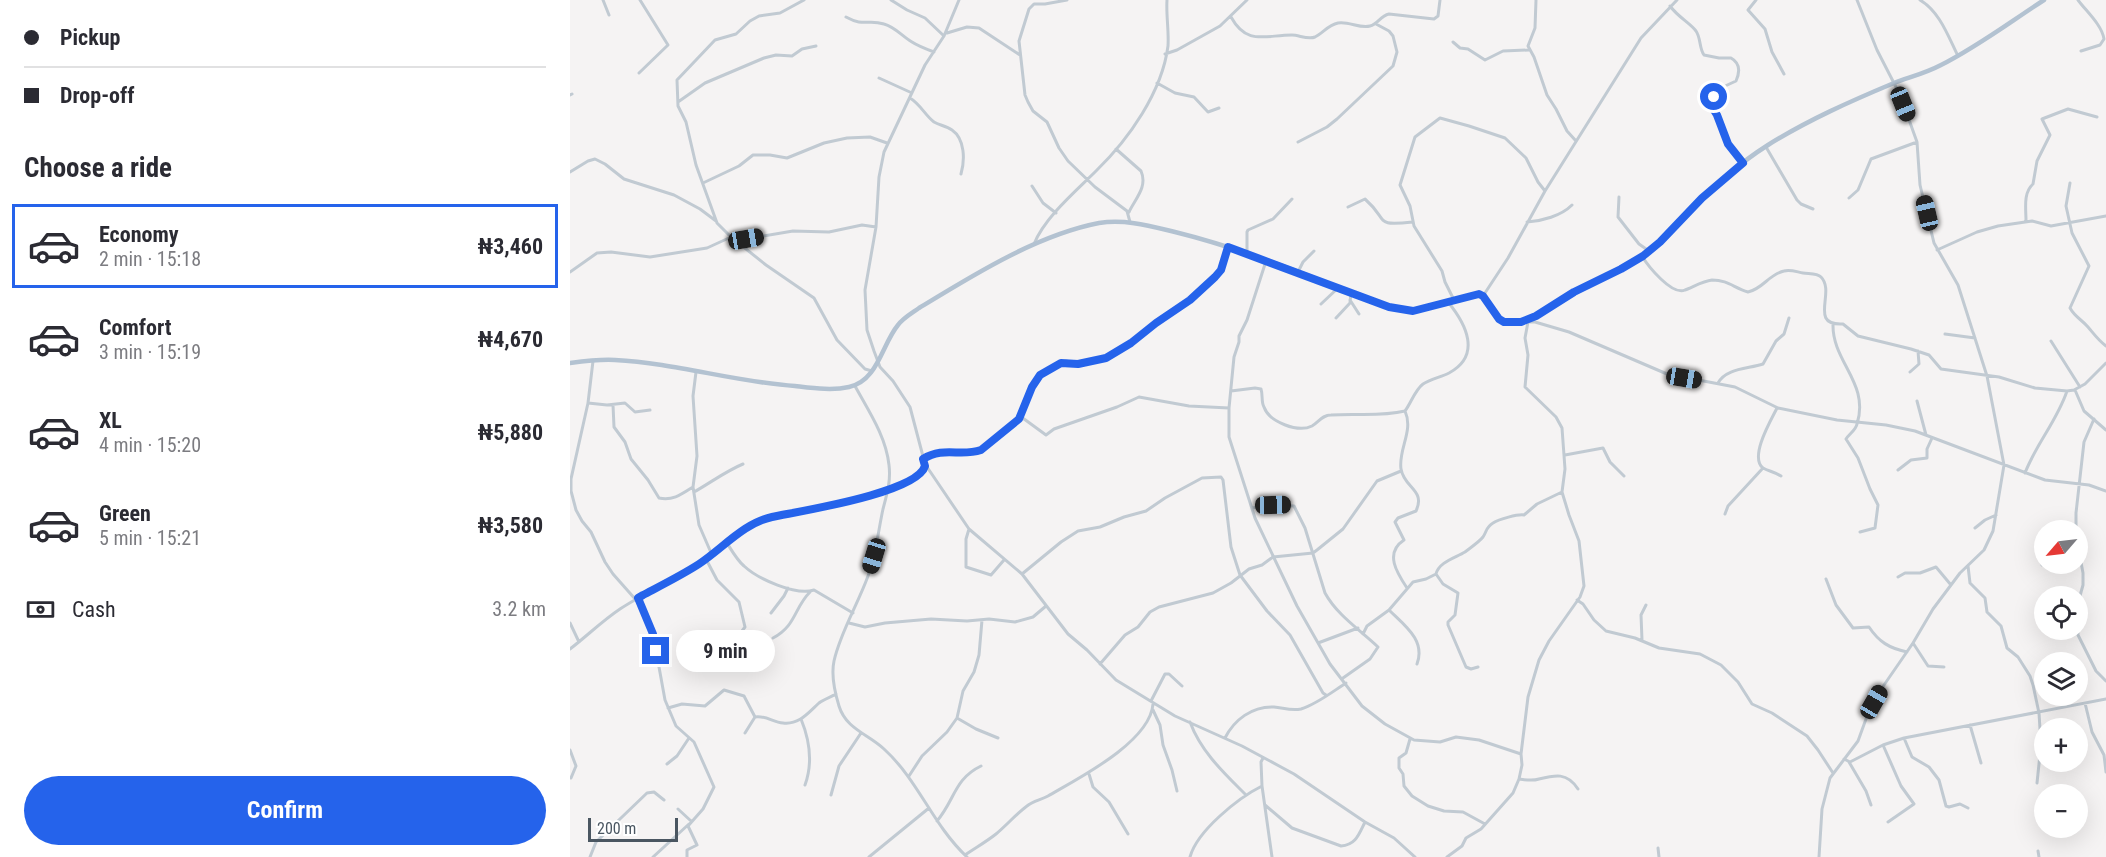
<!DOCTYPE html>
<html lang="en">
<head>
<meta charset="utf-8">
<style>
	body { margin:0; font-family:"Roboto Condensed",sans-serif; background:#f2f2f3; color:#2b2b33; height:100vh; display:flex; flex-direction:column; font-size:22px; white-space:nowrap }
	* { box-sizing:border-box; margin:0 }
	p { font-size:20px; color:#7c7c81 }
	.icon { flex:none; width:33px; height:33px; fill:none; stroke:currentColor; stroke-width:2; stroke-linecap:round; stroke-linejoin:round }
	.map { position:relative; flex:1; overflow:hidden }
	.panel { display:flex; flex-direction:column; background:#fff; width:570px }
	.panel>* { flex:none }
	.banner { display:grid; align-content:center; height:132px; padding:0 24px; background:#fff }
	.needle { width:39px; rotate:242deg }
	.tools { position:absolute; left:1464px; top:520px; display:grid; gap:12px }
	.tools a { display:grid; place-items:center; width:54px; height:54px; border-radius:50%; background:#fff; box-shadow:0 6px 24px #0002; font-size:30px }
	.scale { position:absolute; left:18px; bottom:15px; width:90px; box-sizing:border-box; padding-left:6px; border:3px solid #4a5661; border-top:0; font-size:16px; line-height:21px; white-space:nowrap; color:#4a5661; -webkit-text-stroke:4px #fff; paint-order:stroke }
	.end { position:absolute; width:27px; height:27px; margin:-14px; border:8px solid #2563eb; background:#fff; box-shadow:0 0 0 3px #fff }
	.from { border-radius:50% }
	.bubble { position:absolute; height:42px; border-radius:21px; background:#fff; box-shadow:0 6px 24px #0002; font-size:20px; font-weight:700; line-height:42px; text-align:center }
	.car { position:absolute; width:18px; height:36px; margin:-18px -9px; border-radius:8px; box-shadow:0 0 4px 2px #0007; background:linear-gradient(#222 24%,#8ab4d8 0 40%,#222 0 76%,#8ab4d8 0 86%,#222 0) }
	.banner b { display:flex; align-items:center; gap:21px; height:57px; font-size:22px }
	.banner b+b { border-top:2px solid #e1e1e2 }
	.banner i { width:15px; height:15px; background:#2b2b33 }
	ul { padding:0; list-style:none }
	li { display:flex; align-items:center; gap:18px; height:84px; margin:0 12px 9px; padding:0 12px; border:3px solid transparent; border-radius:0px }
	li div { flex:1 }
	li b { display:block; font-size:22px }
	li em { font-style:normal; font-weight:700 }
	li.active { border-color:#2563eb }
	li>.icon { width:54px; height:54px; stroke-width:1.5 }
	h2 { padding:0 24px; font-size:27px; line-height:72px }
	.pay { display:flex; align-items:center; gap:15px; height:66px; padding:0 24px; font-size:22px }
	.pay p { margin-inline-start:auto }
	.action { display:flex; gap:12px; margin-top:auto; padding:12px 24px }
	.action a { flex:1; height:69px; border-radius:36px; background:#2563eb; color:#fff; font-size:24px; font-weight:700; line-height:69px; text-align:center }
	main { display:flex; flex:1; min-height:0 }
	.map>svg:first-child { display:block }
</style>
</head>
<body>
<main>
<section class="panel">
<div class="banner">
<b><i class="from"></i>Pickup</b>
<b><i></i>Drop-off</b>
</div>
<h2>Choose a ride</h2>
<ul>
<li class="active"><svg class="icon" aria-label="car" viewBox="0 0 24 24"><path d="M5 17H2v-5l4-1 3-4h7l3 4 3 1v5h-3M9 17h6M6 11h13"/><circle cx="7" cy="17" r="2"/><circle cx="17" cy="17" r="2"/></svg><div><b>Economy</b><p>2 min · 15:18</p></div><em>₦3,460</em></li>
<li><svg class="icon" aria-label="car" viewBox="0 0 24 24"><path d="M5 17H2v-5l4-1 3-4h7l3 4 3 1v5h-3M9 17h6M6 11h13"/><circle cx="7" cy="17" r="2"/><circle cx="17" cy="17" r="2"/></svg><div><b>Comfort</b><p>3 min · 15:19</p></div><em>₦4,670</em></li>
<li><svg class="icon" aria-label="car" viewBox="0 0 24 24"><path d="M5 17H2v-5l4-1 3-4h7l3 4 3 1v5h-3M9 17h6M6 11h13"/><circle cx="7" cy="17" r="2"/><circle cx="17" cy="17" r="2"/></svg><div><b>XL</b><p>4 min · 15:20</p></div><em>₦5,880</em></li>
<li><svg class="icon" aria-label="car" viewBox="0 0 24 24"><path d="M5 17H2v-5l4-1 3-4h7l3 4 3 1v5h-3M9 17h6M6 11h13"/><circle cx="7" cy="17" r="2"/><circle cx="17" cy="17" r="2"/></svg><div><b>Green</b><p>5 min · 15:21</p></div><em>₦3,580</em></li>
</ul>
<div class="pay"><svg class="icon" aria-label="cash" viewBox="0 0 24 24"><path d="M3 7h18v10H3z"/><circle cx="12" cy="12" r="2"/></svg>Cash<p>3.2 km</p></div>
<div class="action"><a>Confirm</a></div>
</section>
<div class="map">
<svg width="1536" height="857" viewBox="0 0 1536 857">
	<rect width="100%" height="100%" fill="#f5f3f3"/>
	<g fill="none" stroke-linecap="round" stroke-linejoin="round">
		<path stroke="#c1cad2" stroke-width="3" d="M33,0L39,15
			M234,0L210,13L189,16L180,21L166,34L145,40L107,80L108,106L116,122L126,165L147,223L161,237L196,265L244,298L267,340L295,369L302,371
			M321,0L337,10L355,18L374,36
			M389,0L374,36L355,65L314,152L309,177L306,227L295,290L297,330L304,351L310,367L323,381L340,407L355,464L399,529L452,574L498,634L517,650L546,680L605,716L672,746L724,774L795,822L824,838L845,857
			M497,0L475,4H464L459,9L449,41L455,95L458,102L463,111L477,122L489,148L498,161L525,187L557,211L560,222
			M966,0L965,28L958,46L964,57L977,95L986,109L997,131L1006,141
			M1186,0L1178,10L1195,29L1202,52L1214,74
			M1350,0C1370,12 1378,36 1388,56
			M1508,0C1516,11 1532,25 1534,39L1530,45L1511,51
			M1100,6C1108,17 1120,23 1126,31C1131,38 1129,48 1134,55L1149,58H1161C1170,63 1170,72 1166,81L1153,87L1141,105L1158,144L1173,163
			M276,17C294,27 298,19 314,24C325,27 332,36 342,42C348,46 356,49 364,52
			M661,17C677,46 695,35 722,35C729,35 738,40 745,37C753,33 758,25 768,23C779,21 790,29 800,26C808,24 810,16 819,14L864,19L868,16L870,0
			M377,33L397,27L409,28L450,55
			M883,42L890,48L898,49L915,60L933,51L959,50
			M595,54L607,50L650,26L677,0
			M69,73L98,45L70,0
			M309,78L342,93
			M587,83L605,93L624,97L638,112L649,108
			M0,95L2,94
			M340,98C350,104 355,115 364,122C369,125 376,126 382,130C395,139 395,160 391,174
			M108,102L135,83L194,58L206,55L222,56L232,49L246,46
			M728,142L757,127L767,119L823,66L827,52L823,36L819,31L806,24
			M1196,147L1227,200L1231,204L1243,209
			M546,149L571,171C578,187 565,199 559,212
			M0,172L18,161L25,159L35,164L54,179L104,195L130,209L146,221
			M133,183L169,166L183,155H200L217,158L254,143L277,138L300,137L317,143
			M1500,183L1496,206L1502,233L1519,266L1500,308C1505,317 1511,319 1518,327C1524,334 1528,340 1536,346
			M462,186L473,203L486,213
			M1049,197L1048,217L1069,244L1079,251
			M1279,198L1288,190L1301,159L1347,142
			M778,207L795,199C820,221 802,226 843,222
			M1456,221C1456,208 1453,193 1463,184L1467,161L1480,135L1472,119L1498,109L1527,117
			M957,222C972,221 991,216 1002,205
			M168,243L176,239L223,231L259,232L292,225L306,227
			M464,244C475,217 506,191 526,171C559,139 592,92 598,46C599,31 596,15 597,0
			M1367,250L1407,232L1428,226L1462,221L1481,226L1536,216
			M677,253V232L678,230L703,219L722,199
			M1072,256C1078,266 1102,296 1115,290C1123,287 1133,281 1142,280C1158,280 1164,288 1178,292C1193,289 1199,274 1214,271C1220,269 1227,272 1233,273C1239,274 1247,273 1251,277C1266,292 1238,326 1273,324L1288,336L1341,349L1359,355L1371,369L1429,377L1465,388L1497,391L1504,390L1515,384L1536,363
			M696,261L677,320L669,336V342L664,357L659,408V437L685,518L727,606L760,664L792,706L815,724L844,740L870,742L886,737L909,740L951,754
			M0,272L27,253L41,252L80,257L137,248L161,237
			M728,272L733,262L744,251
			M913,296L938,258L975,191L1071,38L1107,0
			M780,300L789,314
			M884,300L875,282L872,271L844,226L840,206L830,185L845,137L870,118L899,126L935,138L956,158L968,182L975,191
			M751,304L768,288
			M766,318L780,303L781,292
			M953,322H965L999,332L1097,374L1165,387L1208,408L1267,420L1316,425L1345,431L1475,480L1519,485L1536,491
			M1263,324C1262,362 1300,383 1287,424C1286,430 1279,434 1276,439L1288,458L1300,489L1308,505L1305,528L1290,532
			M1375,334L1405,338
			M1481,341L1510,387
			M23,361L18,403L1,479V491L6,510L12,521L21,532L35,562L43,574L66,600
			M126,372L123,396L127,456L123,487L129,525L142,555
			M1340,372L1349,364L1348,351
			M1148,383C1156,368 1178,369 1193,364L1206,341L1214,334L1219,318
			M285,386C298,410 316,436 319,465C321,481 317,494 313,509C308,532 306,555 298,576C288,604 270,633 264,661C261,675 265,693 269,706C276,729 298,734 314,749C349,781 362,824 397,857
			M1505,390L1514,411L1536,430
			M661,391L685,388L691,389C693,395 691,402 694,407C699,422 728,433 742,426C749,422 752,415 761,415C787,413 809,417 835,411C841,403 845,390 853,384C861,379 871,377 879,373C912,355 896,324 878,302
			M1347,401L1356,435
			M18,403L37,405L55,403L65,412L80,410
			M43,405L44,427L55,442L61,459L78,480L89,498C103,501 112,494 123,487
			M1207,408C1201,420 1179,457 1193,468C1198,471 1205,472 1211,476
			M835,411C844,431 828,449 831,469C834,488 856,490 846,511L828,518L825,522L834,540C814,553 827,573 837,588
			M450,416L476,435L484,429L547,407L569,397L619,406L659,408
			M995,455L1033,448L1040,462L1054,476
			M353,459L366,452H404L416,446L449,419L462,387L470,375L491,363L496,361L508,364L536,358L561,343L586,323L620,300L645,277L650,270L658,247
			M1328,470L1341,460L1357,458V449L1362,438
			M1455,473C1466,444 1487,421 1497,391
			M124,492C140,483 156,471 173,464
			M682,508L703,505L724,506L735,528L755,593C767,615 790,630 808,647L800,659L773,678
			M1155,514L1158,506L1193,468
			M1405,528L1415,520L1426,515
			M399,529L396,539V567L421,575L434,560
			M1506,531V513L1514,442L1524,419
			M157,543C162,551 167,560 174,566C188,579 226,596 244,590L283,613
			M1508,546L1513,573V585L1508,603V635L1526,671L1536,681
			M136,559L147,580L169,602L175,627L169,635
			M1472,565L1474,562
			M1398,566L1400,583L1415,598L1417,612L1431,626L1437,648L1448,657L1460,676L1463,685L1469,713L1471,745L1467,783
			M452,574L491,542L508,531L530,527L554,517L576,511L595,498L632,478L651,477L653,480L661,547L670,575L697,611L720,635L753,693L756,695
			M866,574L873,584L888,593L885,615L878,622V625L896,667L901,669L908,667
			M1328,577L1335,573H1350L1366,567L1381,585
			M1256,579L1266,605L1283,628L1299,627C1309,642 1319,648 1337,652
			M68,598L83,634L95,700L106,726L124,742L144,787L133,809L118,826L127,845L117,850V857
			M1007,600L1013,604L1024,620L1036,631L1065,638L1089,648L1130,654L1151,665L1168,682L1182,704L1202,713L1237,736L1248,750L1263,773
			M819,610C834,625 856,640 847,664
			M201,613L214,596L218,588
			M0,623L9,642
			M279,623L295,627L315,623L361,619L397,621L419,619L445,622L463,617L476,606
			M793,634L797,626L819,610L843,582L856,579L866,574C869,562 885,558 895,552C900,548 909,542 913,537C917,531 916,527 923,523C929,519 948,514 954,515L967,504L992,492
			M203,638C226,626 224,608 240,592
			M1072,640L1071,615L1076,605
			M748,643L788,628
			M1343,643L1358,666L1374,667
			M0,649C17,636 32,621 50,609C76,592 104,580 130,563C153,548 174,522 203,517C229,511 350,492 355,465
			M530,664L555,635L568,627L580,612L589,607L643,593L661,583L679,569L692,565L703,557L743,553L747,550L773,529L807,481L831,471
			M581,701L595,674H599L612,686
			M1515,703L1522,732L1534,755L1536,772
			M98,708L112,704L135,706L154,690L174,696L185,717
			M583,710L590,725L593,745L602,770L607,791
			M387,718L406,729L428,738
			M231,719C240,741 243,763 235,785
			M620,722C631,752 655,774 676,795
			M1400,725L1411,763
			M175,733L185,717C195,715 203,722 213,723C229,725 238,713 249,703C254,699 261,697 266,694
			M655,738C664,720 682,706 704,707C714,708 721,711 731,709C747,704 762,692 776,683
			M1334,738L1342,757L1359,767L1369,780L1376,806L1379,807L1390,804L1398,808
			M840,739L836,753L829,758V768L833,774L834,786L842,796L858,806L874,811L893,812L915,824
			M1313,745L1331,786L1344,804L1318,822
			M0,750L6,766L1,778
			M693,758L691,762L692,786L702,857
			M1274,759L1280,762L1313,745L1334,738L1536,699
			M1279,762L1296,791L1301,805
			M97,764L107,756L119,738
			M519,774L523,787L539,802L558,834
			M339,776L352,756L377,732L387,718L393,691L404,672L409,655L412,620
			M949,779C955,780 963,781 969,779C985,775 997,772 1008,789
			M261,795L269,766L291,733
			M695,805L722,828L771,846C786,845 789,834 795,822
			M108,809L121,821
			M367,821C385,800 384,779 411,766
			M1088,848L1089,857
			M1468,851L1469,857
			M395,855C405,848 416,842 426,834C437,825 446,814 457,806C463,801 471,800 478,796C509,778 580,742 583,704
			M20,857L26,842L77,793L84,792L94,800
			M83,857L119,824
			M299,857L359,808
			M620,857C627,831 668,798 692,786
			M877,857L892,846L896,838L911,829L943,793L949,779L952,765L951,754L958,697L969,660L979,641L1010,597L1014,586L1009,541L999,515L992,492L995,469L992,428L986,417L955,387L958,355L955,338L958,322
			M1249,857L1252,809L1260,778L1288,741L1300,708L1314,685L1343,643L1363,609L1390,573L1414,550L1423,531L1434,465L1417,376L1388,285L1364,243L1350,185L1347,142L1338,117L1328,91L1307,50L1287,0"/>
		<path stroke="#b3c2d1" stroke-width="4.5" d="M0,363C15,361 30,359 45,360C106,363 164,382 225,386C242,388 262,391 279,387C308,381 312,344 328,325C333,318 342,313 349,308C403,275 467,235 529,223C556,219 580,226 605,232C678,250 749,280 819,307L843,311L909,294C927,304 922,327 950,322C968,319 1006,291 1025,281C1043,272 1061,265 1077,253C1091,242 1102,228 1115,215C1140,189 1168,164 1198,145C1238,120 1281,101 1324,83C1340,77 1356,73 1371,65C1407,47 1440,22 1474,0"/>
	</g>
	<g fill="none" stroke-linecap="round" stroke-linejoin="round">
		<path stroke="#2563eb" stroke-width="8" d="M86,651L83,634L68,598L73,595C92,585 112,575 129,564C153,548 174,523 202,517C230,511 347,493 355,466L353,459C374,446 390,457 411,450L449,419L462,387L470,375L491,363L508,364L536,358L561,343L586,323L620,300L645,277L651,270L658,247L819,307L843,311L909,294L913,296L929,319L934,322H951L966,316L1004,292L1051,269L1073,256L1090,242L1132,198L1173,163L1158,144L1147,115L1142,107L1144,97"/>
	</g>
</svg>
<div class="tools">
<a><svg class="needle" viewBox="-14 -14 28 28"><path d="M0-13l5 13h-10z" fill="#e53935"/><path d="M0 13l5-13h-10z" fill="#7c7c81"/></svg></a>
<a><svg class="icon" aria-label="locate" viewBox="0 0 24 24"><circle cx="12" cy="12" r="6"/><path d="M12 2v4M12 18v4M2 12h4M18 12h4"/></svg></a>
<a><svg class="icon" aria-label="layers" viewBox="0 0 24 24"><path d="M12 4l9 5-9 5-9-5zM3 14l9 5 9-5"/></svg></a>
<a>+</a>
<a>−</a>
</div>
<div class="scale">200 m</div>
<i class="end from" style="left:1144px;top:97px"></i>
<i class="end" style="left:86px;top:651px"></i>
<div class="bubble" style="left:106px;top:630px;width:99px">9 min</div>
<i class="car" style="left:1333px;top:104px;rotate:158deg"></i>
<i class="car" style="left:1357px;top:213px;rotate:347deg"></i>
<i class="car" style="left:176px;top:239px;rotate:80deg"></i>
<i class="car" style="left:1114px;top:378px;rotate:99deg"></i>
<i class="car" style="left:703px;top:505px;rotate:89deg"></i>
<i class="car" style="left:304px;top:556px;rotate:197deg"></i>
<i class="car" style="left:1304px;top:702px;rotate:30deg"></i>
</div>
</main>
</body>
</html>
